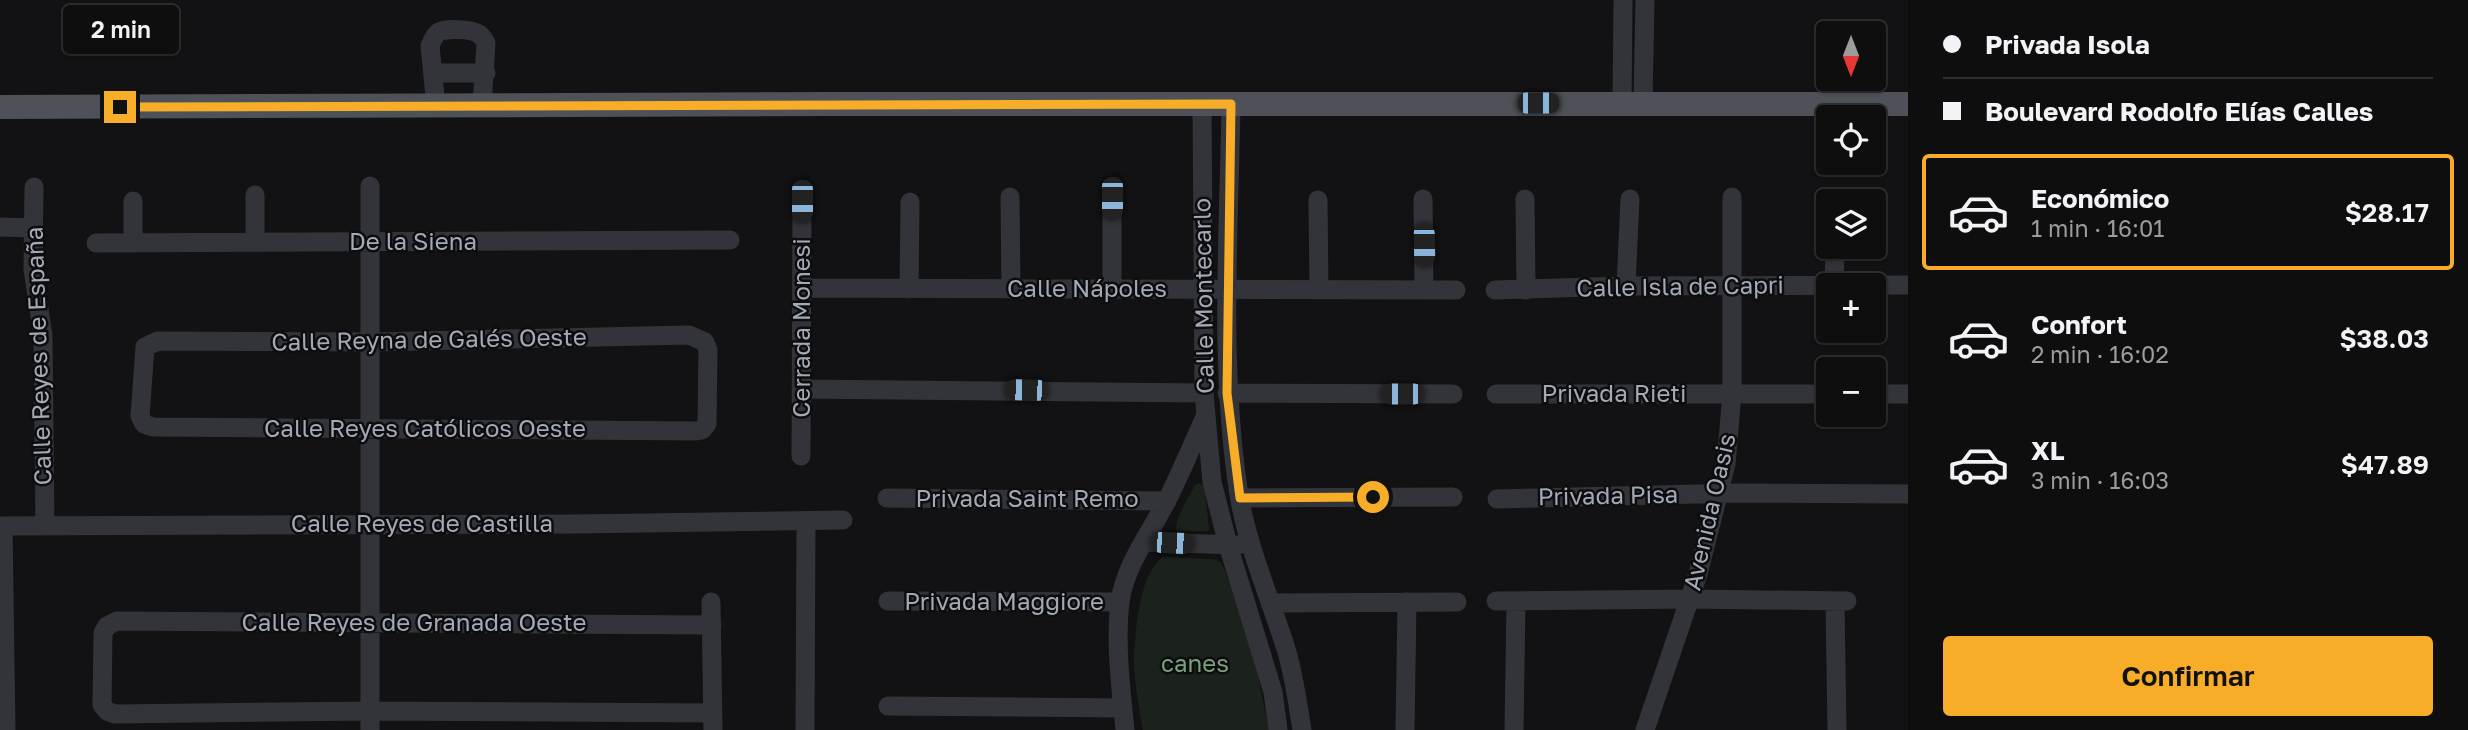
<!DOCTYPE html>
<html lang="es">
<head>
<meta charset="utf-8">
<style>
	body { margin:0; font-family:"Golos Text",sans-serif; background:#1c1c1d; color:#f1f3f6; height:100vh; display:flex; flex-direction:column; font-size:26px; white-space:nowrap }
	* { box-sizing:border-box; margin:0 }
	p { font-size:23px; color:#9b9c9e }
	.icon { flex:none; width:38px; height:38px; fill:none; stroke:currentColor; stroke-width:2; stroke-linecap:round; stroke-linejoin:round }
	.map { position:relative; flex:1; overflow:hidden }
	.details { display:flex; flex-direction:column; background:#0e0e0f; width:560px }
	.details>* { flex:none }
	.top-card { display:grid; align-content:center; height:154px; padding:0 35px; background:#0e0e0f }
	.needle { width:46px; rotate:180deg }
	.tools { position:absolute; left:1816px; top:21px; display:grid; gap:14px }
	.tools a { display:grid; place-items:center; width:70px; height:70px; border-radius:7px; background:#0e0e0f; box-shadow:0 2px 5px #0004,0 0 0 2px #2e2e2f; font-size:35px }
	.end { position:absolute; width:32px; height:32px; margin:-16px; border:9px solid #f7ad28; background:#111; box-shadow:0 0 0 4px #111 }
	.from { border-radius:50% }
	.bubble { position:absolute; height:49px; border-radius:7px; background:#0e0e0f; box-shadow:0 2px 5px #0004,0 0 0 2px #2e2e2f; font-size:23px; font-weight:600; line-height:49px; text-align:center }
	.car { position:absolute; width:21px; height:42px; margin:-21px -10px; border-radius:9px; box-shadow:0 0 5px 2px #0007; background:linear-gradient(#222 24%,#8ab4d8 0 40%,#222 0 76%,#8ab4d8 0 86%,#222 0) }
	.top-card b { display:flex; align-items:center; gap:24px; height:66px; font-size:26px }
	.top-card b+b { border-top:2px solid #2e2e2f }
	.top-card i { width:18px; height:18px; background:#f1f3f6 }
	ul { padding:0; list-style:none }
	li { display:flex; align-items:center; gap:21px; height:116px; margin:0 14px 10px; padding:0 21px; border:4px solid transparent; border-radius:7px }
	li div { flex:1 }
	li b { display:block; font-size:26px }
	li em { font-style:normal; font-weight:600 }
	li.selected { border-color:#f7ad28 }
	li>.icon { width:63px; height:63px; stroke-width:1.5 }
	.button { display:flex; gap:14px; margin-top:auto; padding:14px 35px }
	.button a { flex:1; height:80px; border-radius:7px; background:#f7ad28; color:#111; font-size:28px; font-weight:600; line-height:80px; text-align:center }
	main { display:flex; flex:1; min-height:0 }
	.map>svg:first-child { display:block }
</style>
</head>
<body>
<main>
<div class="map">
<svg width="1908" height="730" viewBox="0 0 1908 730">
	<rect width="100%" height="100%" fill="#121214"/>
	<path fill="#1a221b" d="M1199,483L1205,487L1209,531H1176C1176,515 1188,499 1195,485Z
		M1163,557L1213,559L1220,562L1224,568L1252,646L1269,730H1143C1139,708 1134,682 1134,660C1135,633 1139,573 1163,557Z"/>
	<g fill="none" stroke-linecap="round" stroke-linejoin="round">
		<path stroke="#333439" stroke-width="19" d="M433,73H486
			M1622,103L1623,0
			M1643,103L1645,0
			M1202,104L1204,393L1212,482L1228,545L1273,692L1278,730
			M1231,104C1229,234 1219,366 1239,495C1248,549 1271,600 1287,652C1294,677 1298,704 1302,730
			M436,106L430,46C432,41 434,35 439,32C447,28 472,29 479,34C482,36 484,40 486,43L482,105
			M370,186V730
			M34,187L33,269L43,336L45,525
			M255,195V242
			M1010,197L1011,289
			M1112,198V290
			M1423,199L1424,290
			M1525,199L1526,290
			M1318,200L1319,290
			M133,201V242
			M1837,201V198
			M0,227L32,228
			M96,243L730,240
			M1834,285L1835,247
			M1626,286L1630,199
			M802,288L1456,290
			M909,289L910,202
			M1495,290L1626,286L1908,285
			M689,335L705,342L708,350L707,424L702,430L696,431L153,427L144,424L140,416L145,347L158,341L371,342Z
			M802,389L1204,393
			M1227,393L1453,394
			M1496,394H1829
			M1874,394H1908
			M801,456L802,201
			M887,498L1167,501
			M1240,498L1453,497
			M1497,499L1737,493L1908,494
			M0,526L576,524L843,520
			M3,526L6,730
			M1144,542L1238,545
			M888,601L1120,602
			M1496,601L1690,599L1847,601
			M711,602L713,730
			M1835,602L1837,730
			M1270,603L1457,602
			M712,625L117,621L107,626L103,633L102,705L107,711L115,714L370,711L713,713
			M888,706L1123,708
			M805,730L806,521
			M1125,730C1121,689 1115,643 1120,602C1125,565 1151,532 1167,500C1181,473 1192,445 1205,417
			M1405,730L1407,602
			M1514,730L1516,602
			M1645,730L1698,574L1726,464L1732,393V197"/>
		<path stroke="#4f5158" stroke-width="24" d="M0,107L831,104H1908"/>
	</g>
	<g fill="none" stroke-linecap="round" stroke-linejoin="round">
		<path stroke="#f7ad28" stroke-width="9" d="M120,107L1231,104L1227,393L1240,498L1373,497"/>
	</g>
	<g text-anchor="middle" stroke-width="5" stroke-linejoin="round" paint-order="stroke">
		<g font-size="24" fill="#a3a9b5" stroke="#0d0d0f">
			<text x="413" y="250">De la Siena</text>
			<text transform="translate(1680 287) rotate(-1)" y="8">Calle Isla de Capri</text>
			<text x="1087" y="297">Calle Nápoles</text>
			<text transform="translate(1204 296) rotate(-91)" y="8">Calle Montecarlo</text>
			<text transform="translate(802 328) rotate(-90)" y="8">Cerrada Monesi</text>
			<text transform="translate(429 340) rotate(-1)" y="8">Calle Reyna de Galés Oeste</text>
			<text transform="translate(39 356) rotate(-92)" y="8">Calle Reyes de España</text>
			<text x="1614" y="402">Privada Rieti</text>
			<text x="425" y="437">Calle Reyes Católicos Oeste</text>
			<text transform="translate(1608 496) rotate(-1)" y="8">Privada Pisa</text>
			<text x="1027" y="507">Privada Saint Remo</text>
			<text transform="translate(1710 512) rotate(-77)" y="8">Avenida Oasis</text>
			<text x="422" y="532">Calle Reyes de Castilla</text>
			<text x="1004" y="610">Privada Maggiore</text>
			<text x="414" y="631">Calle Reyes de Granada Oeste</text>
		</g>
		<g font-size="24" fill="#7aa17b" stroke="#0d0d0f">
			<text x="1195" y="672">canes</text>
		</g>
	</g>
</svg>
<div class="tools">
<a><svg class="needle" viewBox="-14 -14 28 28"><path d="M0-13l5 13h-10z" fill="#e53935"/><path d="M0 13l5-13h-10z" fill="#9b9c9e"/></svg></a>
<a><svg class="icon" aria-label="locate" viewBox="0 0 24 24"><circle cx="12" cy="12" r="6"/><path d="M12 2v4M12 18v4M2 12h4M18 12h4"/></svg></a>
<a><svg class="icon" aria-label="layers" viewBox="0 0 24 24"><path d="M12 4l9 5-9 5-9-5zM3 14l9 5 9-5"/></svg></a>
<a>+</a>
<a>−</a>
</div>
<i class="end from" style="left:1373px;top:497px"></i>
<i class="end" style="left:120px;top:107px"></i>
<div class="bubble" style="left:63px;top:5px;width:116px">2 min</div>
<i class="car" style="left:1538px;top:103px;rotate:90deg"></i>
<i class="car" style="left:1112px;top:198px;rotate:180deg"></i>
<i class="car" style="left:802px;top:201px;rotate:180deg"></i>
<i class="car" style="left:1424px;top:245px;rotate:179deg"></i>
<i class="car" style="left:1026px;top:390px;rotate:271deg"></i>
<i class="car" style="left:1402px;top:394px;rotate:270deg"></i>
<i class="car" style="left:1172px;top:543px;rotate:92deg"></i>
</div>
<section class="details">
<div class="top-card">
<b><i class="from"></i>Privada Isola</b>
<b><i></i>Boulevard Rodolfo Elías Calles</b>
</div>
<ul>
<li class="selected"><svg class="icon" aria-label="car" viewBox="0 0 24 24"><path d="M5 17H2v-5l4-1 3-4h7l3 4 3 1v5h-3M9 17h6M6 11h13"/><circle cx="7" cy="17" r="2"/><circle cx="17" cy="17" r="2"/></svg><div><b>Económico</b><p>1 min · 16:01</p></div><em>$28.17</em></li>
<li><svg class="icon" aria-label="car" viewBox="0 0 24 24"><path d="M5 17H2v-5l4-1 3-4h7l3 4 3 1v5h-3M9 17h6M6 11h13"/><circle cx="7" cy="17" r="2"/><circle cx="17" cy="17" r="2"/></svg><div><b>Confort</b><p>2 min · 16:02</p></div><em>$38.03</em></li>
<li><svg class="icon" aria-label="car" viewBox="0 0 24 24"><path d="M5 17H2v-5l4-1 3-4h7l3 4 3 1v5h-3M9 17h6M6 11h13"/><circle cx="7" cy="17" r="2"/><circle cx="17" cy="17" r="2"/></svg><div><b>XL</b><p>3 min · 16:03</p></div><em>$47.89</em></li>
</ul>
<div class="button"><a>Confirmar</a></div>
</section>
</main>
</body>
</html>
